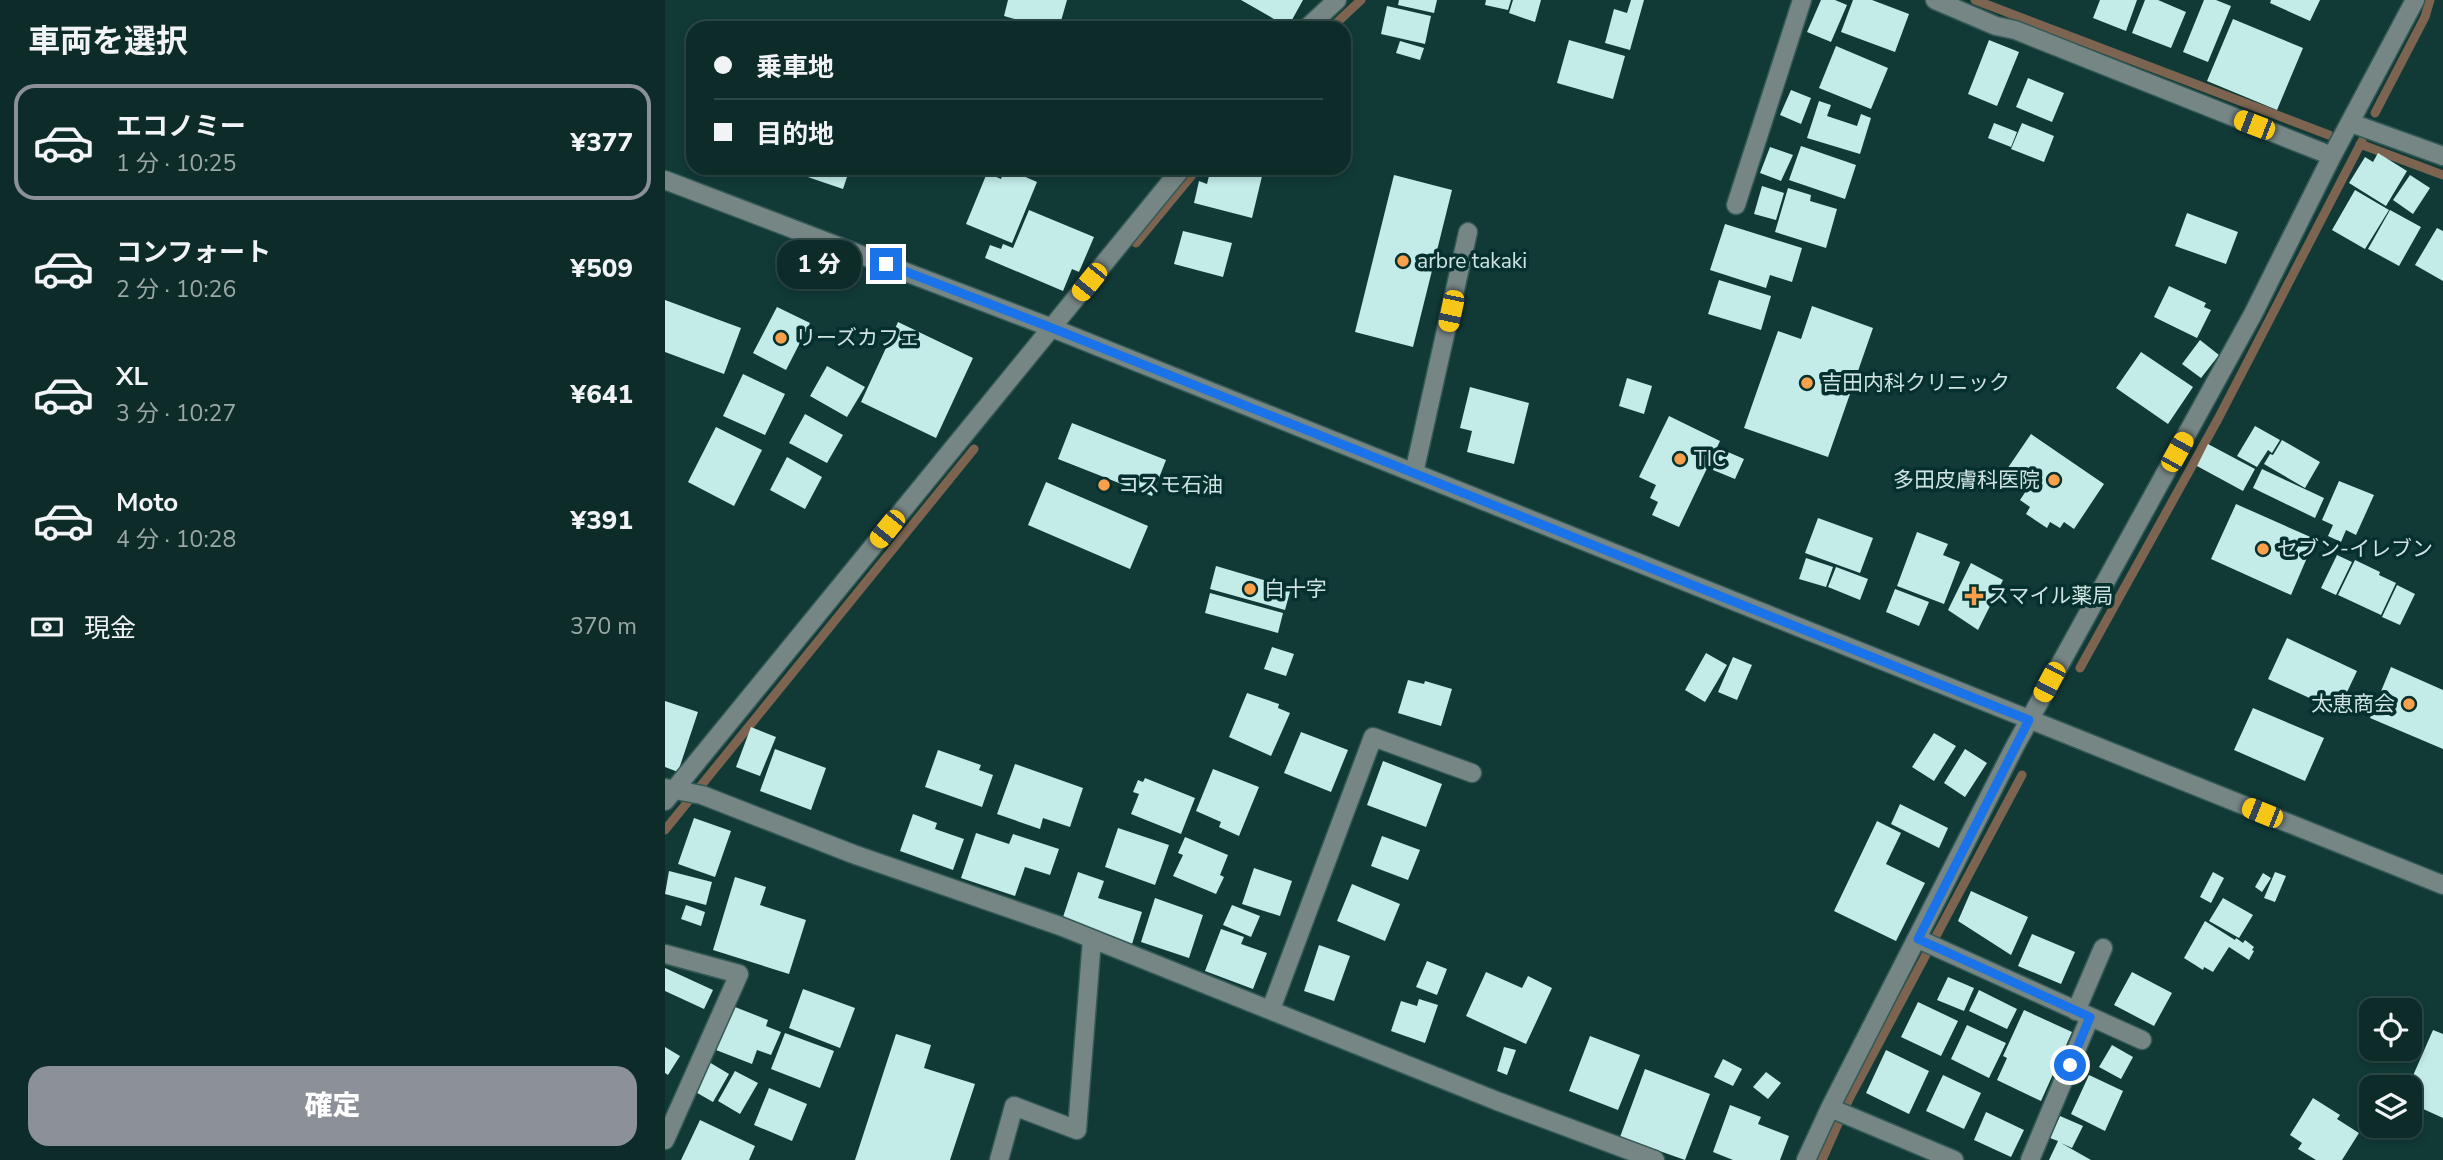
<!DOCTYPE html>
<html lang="ja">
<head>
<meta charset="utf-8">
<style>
	body { margin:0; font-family:"Nunito Sans","Noto Sans JP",sans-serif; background:#163431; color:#f1f3f6; height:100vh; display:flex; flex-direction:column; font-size:26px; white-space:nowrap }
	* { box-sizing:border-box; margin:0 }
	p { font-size:23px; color:#9aa7a8 }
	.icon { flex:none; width:38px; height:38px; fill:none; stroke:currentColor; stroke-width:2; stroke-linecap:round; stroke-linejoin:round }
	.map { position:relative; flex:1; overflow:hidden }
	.sheet { display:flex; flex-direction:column; background:#0d2c29; width:665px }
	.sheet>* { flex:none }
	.hud { position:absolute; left:21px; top:21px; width:665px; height:154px; border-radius:21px; box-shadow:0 4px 10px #0003,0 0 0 2px #2d4846; display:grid; align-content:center; height:154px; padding:0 28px; background:#0d2c29 }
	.tools { position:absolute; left:1694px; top:998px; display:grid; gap:14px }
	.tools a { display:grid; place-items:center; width:63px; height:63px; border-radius:14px; background:#0d2c29; box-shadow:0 4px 10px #0003,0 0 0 2px #2d4846; font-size:35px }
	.end { position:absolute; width:32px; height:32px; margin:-16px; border:9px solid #1a73e8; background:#fff; box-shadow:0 0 0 4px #fff }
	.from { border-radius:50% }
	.bubble { position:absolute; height:49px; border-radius:21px; background:#0d2c29; box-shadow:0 4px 10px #0003,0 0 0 2px #2d4846; font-size:23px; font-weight:800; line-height:49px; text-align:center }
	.car { position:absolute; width:21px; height:42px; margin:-21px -10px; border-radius:9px; box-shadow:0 0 5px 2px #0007; background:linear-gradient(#f5c518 24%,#345 0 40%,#f5c518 0 76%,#345 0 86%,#f5c518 0) }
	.hud b { display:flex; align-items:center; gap:24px; height:66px; font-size:26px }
	.hud b+b { border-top:2px solid #2d4846 }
	.hud i { width:18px; height:18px; background:#f1f3f6 }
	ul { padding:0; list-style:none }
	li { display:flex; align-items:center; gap:21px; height:116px; margin:0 14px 10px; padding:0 14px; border:4px solid transparent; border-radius:21px }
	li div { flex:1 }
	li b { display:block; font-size:26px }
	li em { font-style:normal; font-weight:800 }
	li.on { border-color:#8c9099 }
	li>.icon { width:63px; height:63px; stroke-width:1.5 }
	h2 { padding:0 28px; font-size:32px; line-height:84px }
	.pay { display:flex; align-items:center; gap:18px; height:77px; padding:0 28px; font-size:26px }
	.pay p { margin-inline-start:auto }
	.button { display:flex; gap:14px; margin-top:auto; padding:14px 28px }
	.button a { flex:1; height:80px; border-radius:21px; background:#8c9099; color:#fff; font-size:28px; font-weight:800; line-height:80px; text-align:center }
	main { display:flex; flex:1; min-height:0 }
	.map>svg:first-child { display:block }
</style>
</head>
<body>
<main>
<section class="sheet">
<h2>車両を選択</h2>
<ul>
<li class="on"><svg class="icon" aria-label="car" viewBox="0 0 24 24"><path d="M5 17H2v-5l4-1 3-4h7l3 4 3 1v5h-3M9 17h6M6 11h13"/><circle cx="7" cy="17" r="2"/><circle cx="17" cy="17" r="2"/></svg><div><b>エコノミー</b><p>1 分 · 10:25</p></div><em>¥377</em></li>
<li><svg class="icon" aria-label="car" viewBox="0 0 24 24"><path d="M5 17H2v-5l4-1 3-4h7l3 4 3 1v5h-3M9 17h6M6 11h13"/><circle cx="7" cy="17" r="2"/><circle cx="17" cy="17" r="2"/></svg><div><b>コンフォート</b><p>2 分 · 10:26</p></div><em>¥509</em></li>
<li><svg class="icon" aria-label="car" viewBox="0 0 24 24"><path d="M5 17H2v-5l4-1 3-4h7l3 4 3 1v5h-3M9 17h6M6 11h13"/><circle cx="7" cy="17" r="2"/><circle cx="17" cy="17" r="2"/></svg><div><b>XL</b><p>3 分 · 10:27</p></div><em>¥641</em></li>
<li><svg class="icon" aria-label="car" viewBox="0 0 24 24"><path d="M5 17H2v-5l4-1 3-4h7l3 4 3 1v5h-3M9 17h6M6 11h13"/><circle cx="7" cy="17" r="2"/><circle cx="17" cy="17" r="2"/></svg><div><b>Moto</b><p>4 分 · 10:28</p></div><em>¥391</em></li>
</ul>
<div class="pay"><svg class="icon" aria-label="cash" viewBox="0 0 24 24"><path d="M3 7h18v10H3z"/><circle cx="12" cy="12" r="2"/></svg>現金<p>370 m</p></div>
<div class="button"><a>確定</a></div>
</section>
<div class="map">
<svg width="1778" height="1160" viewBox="0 0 1778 1160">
	<rect width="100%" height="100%" fill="#113a37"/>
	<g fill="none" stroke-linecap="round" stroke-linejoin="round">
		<path stroke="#7c6450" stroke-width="9" d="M1310,0L1664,135
			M666,28L696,0
			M1710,113L1760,17L1765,0
			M1695,144L1778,175
			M471,243L533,168
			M1415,668L1553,419L1697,141
			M0,830L309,449
			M1157,1160L1184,1099L1357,775"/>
	</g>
	<path fill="#c3ece8" d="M343,0H402L394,28H381L339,16Z
		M576,0H638L623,27Z
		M734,0H772L769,13L733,5Z
		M821,0H846L843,10L820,5Z
		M848,0H876L870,22L844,13Z
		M966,0H979L965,50L940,43L949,9L962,13Z
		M1156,0H1170L1182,5L1166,42L1142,32Z
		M1188,0H1207L1244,14L1230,52L1176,32Z
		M1435,0H1472L1461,31L1428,18Z
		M1480,0H1493L1521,12L1506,48L1467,33Z
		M1539,0H1551L1566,6L1543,62L1518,52Z
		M1606,0H1655L1645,21L1605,3Z
		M722,6L766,16L760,44L716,34Z
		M1568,19L1638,48L1612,110L1542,81Z
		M904,40L960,56L948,99L892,83Z
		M1324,40L1354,52L1332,106L1303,94Z
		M735,41L759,48L755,60L731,53Z
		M1171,46L1223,68L1206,109L1154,88Z
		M1363,78L1399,93L1387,122L1351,107Z
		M1126,90L1146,98L1136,124L1115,115Z
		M1154,101L1166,105L1162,116L1192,126L1196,114L1206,118L1195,154L1142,138Z
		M1329,123L1352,132L1346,147L1323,138Z
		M1357,123L1389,136L1379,162L1346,149Z
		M1136,146L1191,165L1180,199L1124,180Z
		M1105,147L1128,155L1116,181L1095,173Z
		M1713,153L1742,171L1721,206L1684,183L1700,157L1708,162Z
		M126,168H185L178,189L125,171Z
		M340,168L372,182L347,243L301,224L322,173L336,179Z
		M546,168H581L598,172L587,218L529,203L534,181L542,184Z
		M729,175L787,190L748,347L690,332Z
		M1745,175L1765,188L1748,214L1728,200Z
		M1097,186L1119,193L1111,220L1089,214Z
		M1123,188L1146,195L1145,201L1172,209L1161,248L1110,232Z
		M1690,190L1724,210L1700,249L1667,230Z
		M364,210L429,237L414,272L407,269L398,291L320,258L325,245L336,249L338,244L348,248Z
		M1725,210L1756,227L1734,266L1703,249Z
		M1522,213L1573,232L1561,264L1510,246Z
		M1060,224L1137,248L1127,282L1105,275L1101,288L1045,270Z
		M1772,228L1778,231V281L1750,265Z
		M518,231L567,243L558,277L509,264Z
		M1054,280L1106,296L1096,330L1043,314Z
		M1504,286L1541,303L1539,307L1546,310L1532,338L1489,317Z
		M0,300L76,328L59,374L0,352Z
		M1147,306L1208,328L1163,457L1079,428L1113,331L1136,339Z
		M112,307L145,323L121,370L88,353Z
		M233,322L308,358L271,438L196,402Z
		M1535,340L1554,355L1536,378L1517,364Z
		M1476,352L1528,387L1503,424L1451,388Z
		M162,366L200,387L182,417L145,396Z
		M78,374L120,394L100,435L58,416Z
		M962,378L987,386L979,414L954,406Z
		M805,387L864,403L849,464L802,452L807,431L795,428Z
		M140,414L178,435L162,463L124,443Z
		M1004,416L1055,441L1014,527L987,515L993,502L985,498L991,485L974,477Z
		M407,423L501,460L487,496L393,459Z
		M1590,426L1615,440L1607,453L1603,450L1592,467L1572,456Z
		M51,427L97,450L69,506L23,482Z
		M1366,434L1439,484L1409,529L1399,522L1395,528L1385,522L1382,528L1361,514L1365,507L1355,500L1361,491L1338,475Z
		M1617,440L1655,462L1640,488L1599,464L1605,454L1608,455Z
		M1543,444L1590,469L1578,491L1532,466Z
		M1056,449L1079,459L1070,479L1048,470Z
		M122,457L157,477L140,509L105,490Z
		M1597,469L1659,498L1650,518L1588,488Z
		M1674,481L1709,495L1691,535L1681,530L1676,542L1663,536L1668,525L1657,520Z
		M381,482L483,526L465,569L363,525Z
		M1571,504L1650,539L1626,595L1546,559Z
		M1153,518L1208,538L1195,573L1140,553Z
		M1252,532L1283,544L1278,555L1295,562L1279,604L1232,586Z
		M1672,555L1687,562L1671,595L1656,588Z
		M1141,558L1168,567L1161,587L1134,579Z
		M1690,560L1715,572L1714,575L1731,583L1716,615L1673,595Z
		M1306,563L1338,580L1313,630L1283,610Z
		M551,566L626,588L620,610L545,589Z
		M1171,567L1203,579L1195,600L1163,587Z
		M1732,585L1750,594L1735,625L1717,617Z
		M1230,589L1264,602L1254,626L1221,612Z
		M545,593L618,613L613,633L540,613Z
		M1622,638L1692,671L1673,711L1603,679Z
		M607,647L629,654L621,676L599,669Z
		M1041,653L1062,665L1040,702L1020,690Z
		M1068,657L1087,665L1072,700L1053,692Z
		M1726,667L1778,690V749L1705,718Z
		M743,680L759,684L760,681L787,689L776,726L733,713Z
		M582,693L614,704L613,708L625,713L606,756L564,737Z
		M0,701L33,712L13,772L0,767Z
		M1588,708L1659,738L1640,781L1569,750Z
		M86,727L111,737L95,776L71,767Z
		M636,732L683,750L666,792L619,773Z
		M1269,733L1291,746L1269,781L1247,767Z
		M110,749L161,768L146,810L95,791Z
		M1300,749L1322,763L1300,797L1279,783Z
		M273,750L316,765L314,770L328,775L317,807L260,787Z
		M718,761L777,784L761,827L702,805Z
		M350,764L418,788L405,827L378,818L375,829L332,814Z
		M548,769L594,787L574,836L554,827L556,822L531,811Z
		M480,778L530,798L516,834L466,814L474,794L468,792L473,780L478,782Z
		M1235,804L1283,828L1274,848L1226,824Z
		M248,814L272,823L270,829L299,839L288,870L235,851Z
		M29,818L66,831L50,877L13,864Z
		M1212,821L1236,833L1221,864L1260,883L1231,941L1169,911Z
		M453,828L504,845L490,885L440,867Z
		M311,833L344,844L348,834L394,849L385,875L360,867L350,896L296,878Z
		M717,836L755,850L743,880L706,866Z
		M520,837L563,855L555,875L559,877L551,894L508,876L518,855L513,853Z
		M589,868L627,881L615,916L577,904Z
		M4,871L47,882L41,905L0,894Z
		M413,872L439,881L433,898L477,912L467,944L397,920Z
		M1548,872L1559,878L1546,903L1535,897Z
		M1610,872L1621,876L1610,902L1599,898Z
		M1598,873L1606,878L1597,892L1590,887Z
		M70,877L101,887L95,905L141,920L124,974L48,950Z
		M687,884L735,904L720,941L672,921Z
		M1306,891L1363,917L1346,955L1293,921Z
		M490,898L538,915L524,958L476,942Z
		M1558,898L1588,915L1574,938L1544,921Z
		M21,905L40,912L36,926L16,919Z
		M567,905L595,916L586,937L558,925Z
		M1540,921L1570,940L1571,938L1578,943L1580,940L1589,947L1587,950L1589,951L1584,960L1564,947L1548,972L1539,967L1538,970L1519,958Z
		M556,929L579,937L576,944L602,953L588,989L540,971Z
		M1367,934L1410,952L1396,984L1353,966Z
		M654,945L685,956L669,1001L639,991Z
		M762,961L782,969L772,995L751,987Z
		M0,968L48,990L39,1009L0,991Z
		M821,972L857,988L863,976L887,988L861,1044L801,1016Z
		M1467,972L1507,993L1489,1026L1449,1005Z
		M1283,977L1309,988L1299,1011L1272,1000Z
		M138,989L190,1008L175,1048L124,1028Z
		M1314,990L1352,1009L1342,1029L1304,1011Z
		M754,999L773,1005L760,1043L726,1031L736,1001L752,1006Z
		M1253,1002L1293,1021L1276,1056L1236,1037Z
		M70,1007L103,1020L101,1026L116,1032L106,1055L92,1050L87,1064L51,1050L66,1012H68Z
		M1359,1010L1407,1032L1376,1101L1332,1080L1342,1058L1338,1056Z
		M1302,1025L1341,1043L1324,1078L1286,1059Z
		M1768,1030L1778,1034V1118L1745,1103V1087H1743Z
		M120,1033L169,1051L155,1088L106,1069Z
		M231,1034L266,1045L259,1068L310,1084L285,1160H190Z
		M925,1036L975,1055L953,1110L904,1091Z
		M1447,1045L1468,1057L1456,1079L1434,1067Z
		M0,1047L15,1056L3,1075L0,1073Z
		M839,1047L851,1050L842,1075L832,1071Z
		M1221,1050L1264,1071L1244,1114L1201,1093Z
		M1058,1059L1077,1069L1068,1086L1049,1077Z
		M44,1062L64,1074L48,1102L27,1090Z
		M980,1069L1045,1094L1020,1160L955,1137Z
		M70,1071L93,1083L75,1114L53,1101Z
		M1101,1072L1116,1083L1103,1099L1088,1087Z
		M1278,1075L1316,1093L1299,1129L1261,1111Z
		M1424,1075L1458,1091L1440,1131L1406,1114Z
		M104,1088L142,1104L127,1141L89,1125Z
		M1648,1098L1675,1115L1672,1119L1694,1133L1677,1160H1651L1633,1149L1637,1143L1625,1135Z
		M1065,1105L1096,1117L1093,1124L1124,1136L1115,1160H1068L1048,1152Z
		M1321,1112L1359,1130L1346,1157L1309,1140Z
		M1395,1116L1418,1126L1407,1148L1396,1143L1426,1160H1384L1393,1141L1385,1138Z
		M35,1120L90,1146L84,1160H16Z"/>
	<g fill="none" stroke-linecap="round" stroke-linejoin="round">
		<defs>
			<path id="minor" d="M1270,0L1331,26L1350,30L1667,156
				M642,28L672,0
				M1686,123L1778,156
				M0,180L387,328L1778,885
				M1071,205L1137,0
				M749,473L803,232
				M0,788L37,795L188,854L395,926L832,1101L990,1160
				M0,801L517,168
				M1253,939L1477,1040
				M0,954L74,974L0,1140
				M606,1009L708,737L807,773
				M1411,1011L1438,948
				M1165,1108L1289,1160
				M334,1160L349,1106L412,1130L427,939
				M1141,1160L1165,1108L1350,746L1588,314L1667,156L1750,0
				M1365,1160L1425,1017"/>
		</defs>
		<use href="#minor" stroke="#335956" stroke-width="21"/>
		<use href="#minor" stroke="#768685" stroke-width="18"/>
	</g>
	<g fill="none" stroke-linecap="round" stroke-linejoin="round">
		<path stroke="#1a73e8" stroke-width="9" d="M221,264L387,328L1364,720L1253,939L1425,1017L1405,1065"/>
	</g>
	<g fill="#f9a04c" stroke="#05302d" stroke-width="2.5">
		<circle cx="738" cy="261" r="7"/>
		<circle cx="116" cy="338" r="7"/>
		<circle cx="1142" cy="383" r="7"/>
		<circle cx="1015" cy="459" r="7"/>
		<circle cx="1389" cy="480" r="7"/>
		<circle cx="439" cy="485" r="7"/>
		<circle cx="1598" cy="549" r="7"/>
		<circle cx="585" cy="589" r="7"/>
		<path d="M1305.5 585.5h7v7h7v7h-7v7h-7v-7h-7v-7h7z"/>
		<circle cx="1744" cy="704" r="7"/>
	</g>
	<g text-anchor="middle" stroke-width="7" stroke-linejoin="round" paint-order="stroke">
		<g font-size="21" fill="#cfe4e2" stroke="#05302d" text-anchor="start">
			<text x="752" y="268">arbre takaki</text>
			<text x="130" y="345">リーズカフェ</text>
			<text x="1156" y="390">吉田内科クリニック</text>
			<text x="1029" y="466">TIC</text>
			<text x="1375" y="487" text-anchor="end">多田皮膚科医院</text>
			<text x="453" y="492">コスモ石油</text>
			<text x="1612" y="556">セブン-イレブン</text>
			<text x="599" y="596">白十字</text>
			<text x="1323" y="603">スマイル薬局</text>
			<text x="1730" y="711" text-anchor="end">太恵商会</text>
		</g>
	</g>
</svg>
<div class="tools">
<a><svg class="icon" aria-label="locate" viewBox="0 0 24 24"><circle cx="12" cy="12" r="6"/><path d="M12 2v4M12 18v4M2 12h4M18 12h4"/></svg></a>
<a><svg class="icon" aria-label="layers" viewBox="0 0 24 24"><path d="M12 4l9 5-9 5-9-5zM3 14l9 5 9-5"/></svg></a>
</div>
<i class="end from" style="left:1405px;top:1065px"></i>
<i class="end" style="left:221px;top:264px"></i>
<div class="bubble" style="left:112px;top:240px;width:84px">1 分</div>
<i class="car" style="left:1589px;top:125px;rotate:291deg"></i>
<i class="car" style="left:424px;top:282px;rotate:219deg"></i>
<i class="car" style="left:786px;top:311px;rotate:192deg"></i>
<i class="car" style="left:1512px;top:452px;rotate:29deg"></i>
<i class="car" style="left:222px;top:529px;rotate:219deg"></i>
<i class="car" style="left:1384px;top:682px;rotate:208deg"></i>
<i class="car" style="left:1597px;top:813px;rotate:292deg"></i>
<div class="hud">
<b><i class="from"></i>乗車地</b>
<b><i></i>目的地</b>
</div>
</div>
</main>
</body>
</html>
